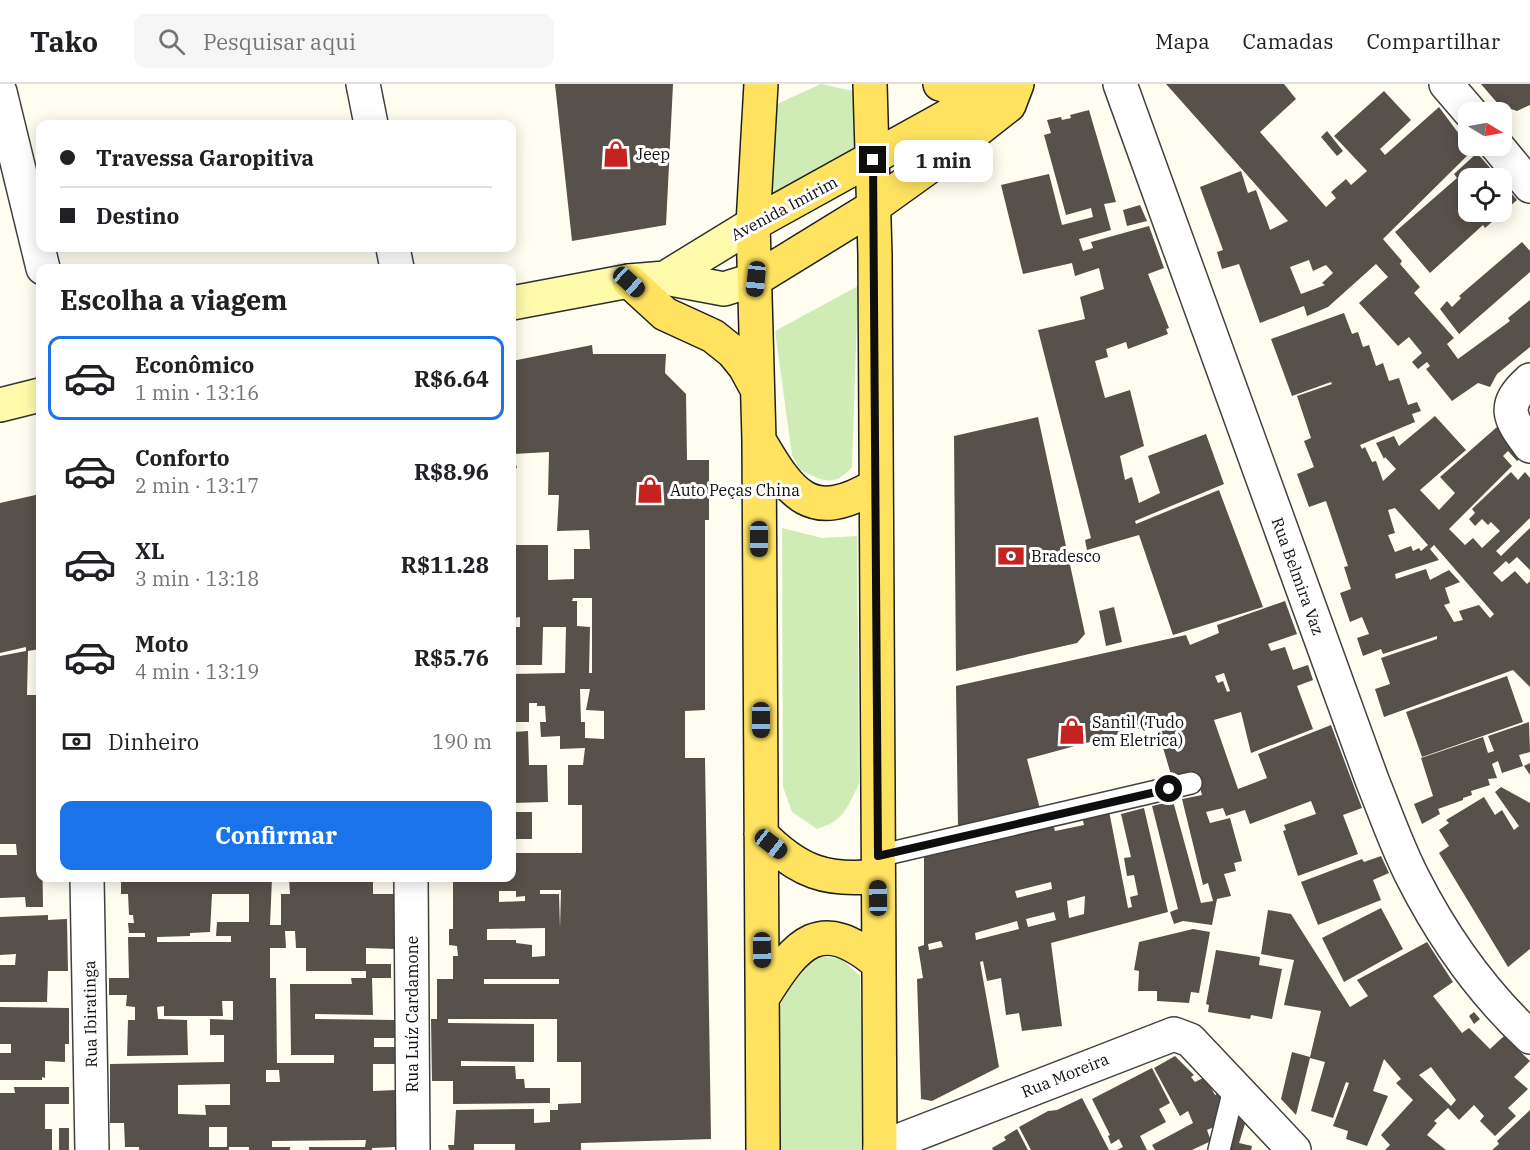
<!DOCTYPE html>
<html lang="pt">
<head>
<meta charset="utf-8">
<style>
	body { margin:0; font-family:"IBM Plex Serif",serif; background:#f6f6f6; color:#202124; height:100vh; display:flex; flex-direction:column; font-size:22px; white-space:nowrap }
	* { box-sizing:border-box; margin:0 }
	p { font-size:20px; color:#757577 }
	.icon { flex:none; width:33px; height:33px; fill:none; stroke:currentColor; stroke-width:2; stroke-linecap:round; stroke-linejoin:round }
	.map { position:relative; flex:1; overflow:hidden }
	.side { position:absolute; left:36px; top:180px; width:480px; height:618px; display:flex; flex-direction:column; background:#fff; border-radius:12px; box-shadow:0 3px 15px #0003 }
	.side>* { flex:none }
	.top-card { position:absolute; left:36px; top:36px; width:480px; height:132px; border-radius:12px; box-shadow:0 3px 15px #0003; display:grid; align-content:center; height:132px; padding:0 24px; background:#fff }
	.needle { width:39px; rotate:100deg }
	.fabs { position:absolute; left:1458px; top:18px; display:grid; gap:12px }
	.fabs a { display:grid; place-items:center; width:54px; height:54px; border-radius:12px; background:#fff; box-shadow:0 3px 15px #0003; font-size:30px }
	.end { position:absolute; width:27px; height:27px; margin:-14px; border:8px solid #0e0e0e; background:#fff; box-shadow:0 0 0 3px #fff }
	.from { border-radius:50% }
	.bubble { position:absolute; height:42px; border-radius:12px; background:#fff; box-shadow:0 3px 15px #0003; font-size:20px; font-weight:700; line-height:42px; text-align:center }
	.car { position:absolute; width:18px; height:36px; margin:-18px -9px; border-radius:8px; box-shadow:0 0 4px 2px #0007; background:linear-gradient(#222 24%,#8ab4d8 0 40%,#222 0 76%,#8ab4d8 0 86%,#222 0) }
	.top-card b { display:flex; align-items:center; gap:21px; height:57px; font-size:22px }
	.top-card b+b { border-top:2px solid #e0e0e0 }
	.top-card i { width:15px; height:15px; background:#202124 }
	ul { padding:0; list-style:none }
	li { display:flex; align-items:center; gap:18px; height:84px; margin:0 12px 9px; padding:0 12px; border:3px solid transparent; border-radius:12px }
	li div { flex:1 }
	li b { display:block; font-size:22px }
	li em { font-style:normal; font-weight:700 }
	li.on { border-color:#1a73e8 }
	li>.icon { width:54px; height:54px; stroke-width:1.5 }
	h2 { padding:0 24px; font-size:27px; line-height:72px }
	.pay { display:flex; align-items:center; gap:15px; height:66px; padding:0 24px; font-size:22px }
	.pay p { margin-inline-start:auto }
	.action { display:flex; gap:12px; margin-top:auto; padding:12px 24px }
	.action a { flex:1; height:69px; border-radius:12px; background:#1a73e8; color:#fff; font-size:24px; font-weight:700; line-height:69px; text-align:center }
	header { display:flex; align-items:center; gap:36px; box-sizing:border-box; height:84px; padding:0 30px; background:#fff; border-bottom:2px solid #e0e0e0 }
	header strong { font-size:28px }
	nav { display:flex; gap:33px; margin-inline-start:auto; font-size:21px }
	.search { width:420px; height:54px; background:#f6f6f6; display:flex; align-items:center; gap:15px; box-sizing:border-box; padding:0 21px; border-radius:12px; color:#757577; font-size:22px }
	.map>svg:first-child { display:block }
</style>
</head>
<body>
<header>
<strong>Tako</strong>
<div class="search"><svg class="icon" aria-label="search" viewBox="0 0 24 24"><circle cx="10" cy="10" r="6"/><path d="M15 15l6 6"/></svg>Pesquisar aqui</div>
<nav><a>Mapa</a><a>Camadas</a><a>Compartilhar</a></nav>
</header>
<div class="map">
<svg width="1530" height="1066" viewBox="0 0 1530 1066">
	<rect width="100%" height="100%" fill="#fffdf0"/>
	<path fill="#cfecb7" d="M821,0L853,7L854,78L772,112L777,20Z
		M858,202L852,383C833,404 824,397 800,386L792,371L775,247Z
		M782,444L822,454L857,452L859,700C846,725 845,736 817,745L792,728L783,703Z
		M810,871L842,875L860,892L865,1066H780L779,926L795,882Z"/>
	<path fill="#58504a" fill-rule="evenodd" d="M555,0H673L666,141L572,157Z
		M1166,0H1284L1296,15L1260,48L1326,123L1336,114L1331,108L1346,95L1351,101L1367,87L1334,52L1384,7L1411,36L1380,65L1385,71L1439,23L1468,62L1474,65L1383,155L1402,177L1400,180L1420,203L1414,209L1454,254L1447,260L1458,275L1510,237L1508,234L1530,216V263L1497,290L1490,303L1478,299L1452,317L1426,285L1430,282L1427,278L1418,285L1412,278L1422,269L1409,253L1398,262L1359,219L1388,193L1376,180L1328,223L1307,232L1304,222L1260,239L1239,180L1222,185L1217,168L1223,166L1200,103L1241,87L1248,109L1256,106L1270,146L1288,137ZM1309,176L1313,187L1326,181L1333,189L1322,199L1325,201L1301,210L1290,183Z
		M1481,0H1530V21L1517,27L1499,21Z
		M1089,26L1116,118L1104,120L1111,146L1079,155L1083,167L1093,164L1091,158L1149,142L1164,184L1148,190L1169,244L1166,245L1168,250L1128,265L1126,258L1106,265L1108,273L1095,277L1105,314L1130,306L1144,362L1120,372L1125,396L1132,393L1139,419L1160,409L1148,372L1206,350L1224,400L1135,437L1136,440L1219,406L1263,523L1173,551L1139,451L1087,466L1085,456L1091,454L1038,246L1085,235L1080,213L1104,205L1099,184L1075,192L1072,179L1023,190L1001,101L1049,90L1062,141L1093,133L1091,124L1066,131L1044,51L1051,49L1047,36L1061,33L1062,36L1071,34L1070,31Z
		M1327,47L1343,67L1337,72L1321,53Z
		M1477,69L1499,94H1468V128H1502V98L1517,116L1485,144L1483,141L1430,189L1395,148L1457,94L1454,90Z
		M1140,121L1147,137L1127,142L1123,126Z
		M1522,158L1530,167V188L1459,250L1440,225L1447,217L1452,223L1461,214L1459,212Z
		M1344,229L1352,250L1358,248L1363,263L1369,261L1376,282L1383,279L1389,297L1399,294L1408,321L1417,318L1421,327L1412,330L1415,338L1360,361L1362,365L1365,363L1372,378L1376,377L1383,397L1396,385L1385,373L1384,375L1376,359L1394,352L1399,362L1435,332L1466,366L1420,406L1439,426L1455,409L1440,393L1497,343L1521,374L1517,377L1508,367L1503,372L1512,382L1449,445L1465,461L1473,454L1482,464L1500,447L1491,438L1488,441L1482,435L1475,442L1469,435L1475,429L1472,425L1511,388L1518,396L1525,388L1530,394V434L1496,467L1501,472L1530,444V486L1517,473L1509,480L1506,477L1493,489L1502,498L1515,487L1527,500L1530,497V603L1513,586L1384,633L1375,605L1390,600L1381,574L1437,555V552L1383,570L1381,565L1363,572L1357,554L1369,550L1362,533L1350,538L1340,509L1351,505L1344,483L1348,482L1326,417L1309,423L1297,390L1314,383L1304,357L1311,354L1297,312L1332,300L1331,298L1292,312L1271,255ZM1395,424L1428,461L1421,467L1419,464L1413,467L1411,462L1395,468L1388,451L1395,449L1388,426ZM1434,461L1494,530L1490,534L1479,521L1459,527L1463,536L1454,538L1444,521L1450,519L1445,504L1460,498L1449,486L1430,496L1426,485L1396,495L1395,490L1439,476L1430,465Z
		M592,261L593,270H666L665,289L686,310L687,376H709V436H705V626L685,627V674H705L711,1055L581,1059V1066H515V1060H474V1066H449L448,1061H454L456,1026L534,1025V1039L550,1038V1026H558V1020L581,1019V978H557V935H448V939L534,940V978L461,977V982H515L516,995H524L525,1004H550V1019L453,1020V997H432L431,935H437V895H453V872H458L457,862L449,861V845H453V794H512V769H582V721H568V681H583L585,664L560,665V652L541,653L540,638H546L545,622H537V619H529V638H512V590L565,589L566,543H543L542,581H512V543H520V533L512,534V461H548V496L574,495V465H590L589,446L557,447L559,411H548L549,368L513,370L517,384L512,385V277ZM573,514H592V589H589L590,543L577,542V517H572ZM580,605H590L586,626L604,627V655L585,654V638H581ZM540,806H561L560,844L559,810H540ZM499,807H516V813L525,812V817L499,818ZM545,844V872L532,873V861L516,859V856H487V845ZM484,895H559V900H484Z
		M1038,333L1085,550L1077,559L956,587L954,352Z
		M40,410V565L28,567L27,611H40L43,823H26L25,813L0,814V771H17L16,760H0V572L26,567V563L0,569V419Z
		M1285,517L1297,550L1268,560L1271,567L1285,563L1293,586L1308,581L1313,596L1297,602L1313,645L1251,669L1241,628L1214,636L1238,705L1267,694L1258,670L1331,641L1362,724L1343,731L1358,770L1298,792L1283,747L1286,746L1284,741L1316,730L1311,717L1250,740L1245,726L1226,732L1223,724L1206,728L1210,739L1230,734L1242,777L1234,779L1236,787L1224,790L1231,812L1217,815L1212,841L1183,837L1174,840L1170,828L1178,825L1152,722L1173,717L1201,819L1213,817L1208,799L1203,801L1182,715L1202,711L1196,688L1172,694L1156,640L1027,675L1040,725L958,744L956,602L1186,551L1190,561L1219,549L1217,541ZM1224,589L1230,607L1227,608L1223,597L1218,599L1215,592Z
		M1114,523L1122,558L1106,562L1099,527Z
		M1507,592L1523,638L1422,673L1406,628Z
		M1529,638L1530,668L1519,671L1523,682L1502,689L1498,677L1492,680L1497,694L1488,695L1490,701L1471,707L1472,711L1463,714V716L1438,725L1440,730L1422,740L1414,720L1433,712L1421,674L1483,653L1488,669L1494,667L1488,652Z
		M512,644L514,648L528,647L529,681H547L548,718L512,719Z
		M1530,679V691L1524,682Z
		M1501,703L1530,719V865L1508,883L1439,769L1449,762L1439,746L1449,739L1446,736L1484,713L1495,731L1502,726L1514,746L1519,742L1495,708Z
		M1144,724L1168,828L1051,859L1062,942L1022,947L1019,929L1006,931L1001,894L987,897L983,877L980,878L999,983L932,1017L921,1015L917,895L923,894L918,863L924,861V772L1053,740L1055,747L1084,741L1082,733L1109,727L1128,824L1132,823L1130,813L1138,811L1134,791L1127,792L1124,774L1131,773L1121,730ZM1051,798L1052,805L1017,814L1015,807ZM1085,812L1084,830L1069,834L1067,817ZM1054,828L1056,836L1028,843L1026,835ZM1017,837L1019,845L976,856L975,849ZM941,857L943,863L929,866L928,860Z
		M512,728H532V755H514V763Z
		M1381,772L1389,789L1373,796L1381,816L1318,841L1301,798L1362,775L1364,778Z
		M121,794H272L270,841H281V810H290L289,794H373V810H395V865L366,864V880H391V894H372L373,931L315,930V935L396,936L395,954H374V963H396V980H373V1007L396,1006V1063L372,1064V1066H309V1063H365L366,1056L272,1057V1063H290V1066H249V1063H229V1066H139V1063H125L124,1039H110V980L224,978V951H210V935L233,936V917H222L223,932H164V922L157,923L158,935L187,936L188,971L127,972L128,936H135V923L126,922L127,911H109V894H129L128,853H145V849H129L128,839H134L133,831H129L128,810H121ZM212,810H249V838H217L216,852H231V858H157V853L190,852V849L210,848ZM285,847H295L296,864H306V887H366V894H351L352,900H290L291,971H334V979H277L276,894H270V864H286ZM266,986H279L280,998H266ZM230,1000V1021H205L206,1031L178,1030V1001ZM209,1043H227V1063H209Z
		M1381,824L1403,865L1344,898L1322,854Z
		M1268,826L1291,830L1350,923L1368,912L1357,896L1427,858L1453,898L1433,912L1462,949L1469,944L1490,965L1504,952L1530,977L1514,993L1528,1005L1508,1024L1516,1032L1495,1052L1480,1037L1484,1032L1474,1021L1459,1036L1448,1024L1434,1037L1437,1039L1427,1051L1446,1066H1385L1390,1061L1381,1051L1413,1016L1396,999L1401,995L1384,975L1373,1007L1388,1012L1367,1062L1346,1055L1348,1047L1333,1042L1349,999L1346,998L1333,1034L1311,1027L1325,978L1310,974L1296,1031L1281,1015L1292,968L1310,973L1321,927L1284,921L1294,876L1261,870ZM1431,983L1456,1016L1451,1022L1419,991Z
		M48,831V836L67,835L68,887H48L47,918H0V881H15L16,870L0,871V833Z
		M1193,845L1210,848L1199,909L1191,908L1189,919L1157,917V907H1138L1139,887L1134,886L1139,858Z
		M1216,866L1260,873L1259,881L1282,885L1272,935L1251,931L1250,935L1208,928L1209,921L1206,920Z
		M0,923L69,924V960H65V978L45,977V994L42,993V996H0V969H11V960H0Z
		M1474,928L1480,935L1474,940L1469,932Z
		M1175,972L1194,991L1191,993L1195,998L1205,993L1215,1011L1222,1007L1224,1010L1216,1042L1207,1046L1211,1057L1192,1066H1155L1152,1061L1193,1039L1188,1027L1180,1032L1154,984Z
		M1152,984L1170,1019L1159,1025L1166,1038L1140,1052L1147,1066H1117L1123,1063L1119,1055L1111,1060L1108,1052L1110,1051L1092,1015Z
		M14,1003H69V1020H45V1045H52V1066H0V1009H15Z
		M1082,1014L1109,1066H1031L1019,1043L1048,1027L1057,1026Z
		M1530,1026V1066H1492L1499,1060L1497,1057Z
		M1238,1031L1245,1040L1239,1059L1252,1062L1251,1066H1226Z
		M59,1044H69V1066H59Z
		M1017,1045L1028,1066H993L992,1064L1006,1056L1004,1053Z"/>
	<g fill="none" stroke-linecap="round" stroke-linejoin="round">
		<defs>
			<path id="service" d="M878,772L1191,699
				M1219,1066L1235,1001"/>
			<path id="minor" d="M363,0L371,40
				M1120,0L1372,696C1385,728 1397,763 1413,794C1443,853 1482,908 1530,953
				M1446,0L1470,28
				M0,8L43,184
				M1497,62L1530,102
				M393,164L397,184
				M1530,296C1501,322 1509,334 1530,362
				M87,794L92,1066
				M411,794L413,1066
				M880,1064L1174,950L1190,956L1294,1066"/>
			<path id="secondary" d="M665,194L753,140
				M512,219L629,197L665,194L724,205L756,195
				M0,321L40,311"/>
			<path id="primary" d="M761,0L753,140L759,356L763,1066
				M870,0L875,171L880,1066
				M940,0L973,9
				M753,140L948,32L973,9L995,0
				M756,195L873,123L944,72L1009,21L1017,0
				M629,197L665,230L713,252L733,268L745,283L757,305
				M759,356C791,411 811,440 875,402
				M761,750C798,788 827,798 878,792
				M763,913C797,858 821,830 879,880"/>
		</defs>
		<use href="#service" stroke="#414141" stroke-width="24"/>
		<use href="#minor" stroke="#414141" stroke-width="36"/>
		<use href="#secondary" stroke="#303030" stroke-width="36"/>
		<use href="#primary" stroke="#1f1f1f" stroke-width="36"/>
		<use href="#service" stroke="#fff" stroke-width="21"/>
		<use href="#minor" stroke="#fff" stroke-width="33"/>
		<use href="#secondary" stroke="#fffbab" stroke-width="33"/>
		<use href="#primary" stroke="#ffe360" stroke-width="33"/>
	</g>
	<g fill="none" stroke-linecap="round" stroke-linejoin="round">
		<path stroke="#0e0e0e" stroke-width="8" d="M873,76L878,772L1169,705"/>
	</g>
	<defs>
		<symbol id="shop-bare" viewBox="-9 -9 18 18"><path d="M-5-2.5h2.3a2.7 3.5 0 0 1 5.4 0H5L5.5 6h-11ZM-1.5-2.5h3a1.5 2.3 0 0 0-3 0Z" fill="#c6221f" stroke="#fff" stroke-width="2.5" paint-order="stroke"/></symbol>
		<symbol id="bank-bare" viewBox="-9 -9 18 18"><path d="M-6-4H6V4H-6ZM0-2.3a2.3 2.3 0 1 0 0 4.6a2.3 2.3 0 1 0 0-4.6Z" fill="#c6221f" stroke="#fff" stroke-width="2.5" paint-order="stroke"/></symbol>
	</defs>
	<g fill-rule="evenodd">
		<use href="#shop-bare" x="597" y="51" width="38" height="38"/>
		<use href="#shop-bare" x="631" y="387" width="38" height="38"/>
		<use href="#bank-bare" x="992" y="453" width="38" height="38"/>
		<use href="#shop-bare" x="1053" y="628" width="38" height="38"/>
	</g>
	<g text-anchor="middle" stroke-width="6" stroke-linejoin="round" paint-order="stroke">
		<g font-size="16" fill="#0e0e0e" stroke="#fff" text-anchor="start">
			<text x="636" y="76">Jeep</text>
			<text x="670" y="412">Auto Peças China</text>
			<text x="1031" y="478">Bradesco</text>
			<text x="1092" y="644">Santil (Tudo<tspan x="1092" dy="18">em Eletrica)</tspan></text>
		</g>
		<g font-size="16" fill="#0e0e0e" stroke="#fff">
			<text transform="translate(784 124) rotate(-28)" y="6">Avenida Imirim</text>
			<text transform="translate(1298 492) rotate(70)" y="6">Rua Belmira Vaz</text>
			<text transform="translate(90 930) rotate(-91)" y="6">Rua Ibiratinga</text>
			<text transform="translate(412 930) rotate(-90)" y="6">Rua Luíz Cardamone</text>
			<text transform="translate(1065 991) rotate(-22)" y="6">Rua Moreira</text>
		</g>
	</g>
</svg>
<div class="fabs">
<a><svg class="needle" viewBox="-14 -14 28 28"><path d="M0-13l5 13h-10z" fill="#e53935"/><path d="M0 13l5-13h-10z" fill="#757577"/></svg></a>
<a><svg class="icon" aria-label="locate" viewBox="0 0 24 24"><circle cx="12" cy="12" r="6"/><path d="M12 2v4M12 18v4M2 12h4M18 12h4"/></svg></a>
</div>
<i class="end from" style="left:1169px;top:705px"></i>
<i class="end" style="left:873px;top:76px"></i>
<div class="bubble" style="left:894px;top:56px;width:99px">1 min</div>
<i class="car" style="left:756px;top:195px;rotate:186deg"></i>
<i class="car" style="left:629px;top:198px;rotate:132deg"></i>
<i class="car" style="left:759px;top:455px;rotate:180deg"></i>
<i class="car" style="left:761px;top:636px;rotate:180deg"></i>
<i class="car" style="left:771px;top:760px;rotate:128deg"></i>
<i class="car" style="left:878px;top:814px;rotate:359deg"></i>
<i class="car" style="left:762px;top:866px;rotate:179deg"></i>
<div class="top-card">
<b><i class="from"></i>Travessa Garopitiva</b>
<b><i></i>Destino</b>
</div>
<section class="side">
<h2>Escolha a viagem</h2>
<ul>
<li class="on"><svg class="icon" aria-label="car" viewBox="0 0 24 24"><path d="M5 17H2v-5l4-1 3-4h7l3 4 3 1v5h-3M9 17h6M6 11h13"/><circle cx="7" cy="17" r="2"/><circle cx="17" cy="17" r="2"/></svg><div><b>Econômico</b><p>1 min · 13:16</p></div><em>R$6.64</em></li>
<li><svg class="icon" aria-label="car" viewBox="0 0 24 24"><path d="M5 17H2v-5l4-1 3-4h7l3 4 3 1v5h-3M9 17h6M6 11h13"/><circle cx="7" cy="17" r="2"/><circle cx="17" cy="17" r="2"/></svg><div><b>Conforto</b><p>2 min · 13:17</p></div><em>R$8.96</em></li>
<li><svg class="icon" aria-label="car" viewBox="0 0 24 24"><path d="M5 17H2v-5l4-1 3-4h7l3 4 3 1v5h-3M9 17h6M6 11h13"/><circle cx="7" cy="17" r="2"/><circle cx="17" cy="17" r="2"/></svg><div><b>XL</b><p>3 min · 13:18</p></div><em>R$11.28</em></li>
<li><svg class="icon" aria-label="car" viewBox="0 0 24 24"><path d="M5 17H2v-5l4-1 3-4h7l3 4 3 1v5h-3M9 17h6M6 11h13"/><circle cx="7" cy="17" r="2"/><circle cx="17" cy="17" r="2"/></svg><div><b>Moto</b><p>4 min · 13:19</p></div><em>R$5.76</em></li>
</ul>
<div class="pay"><svg class="icon" aria-label="cash" viewBox="0 0 24 24"><path d="M3 7h18v10H3z"/><circle cx="12" cy="12" r="2"/></svg>Dinheiro<p>190 m</p></div>
<div class="action"><a>Confirmar</a></div>
</section>
</div>
</body>
</html>
